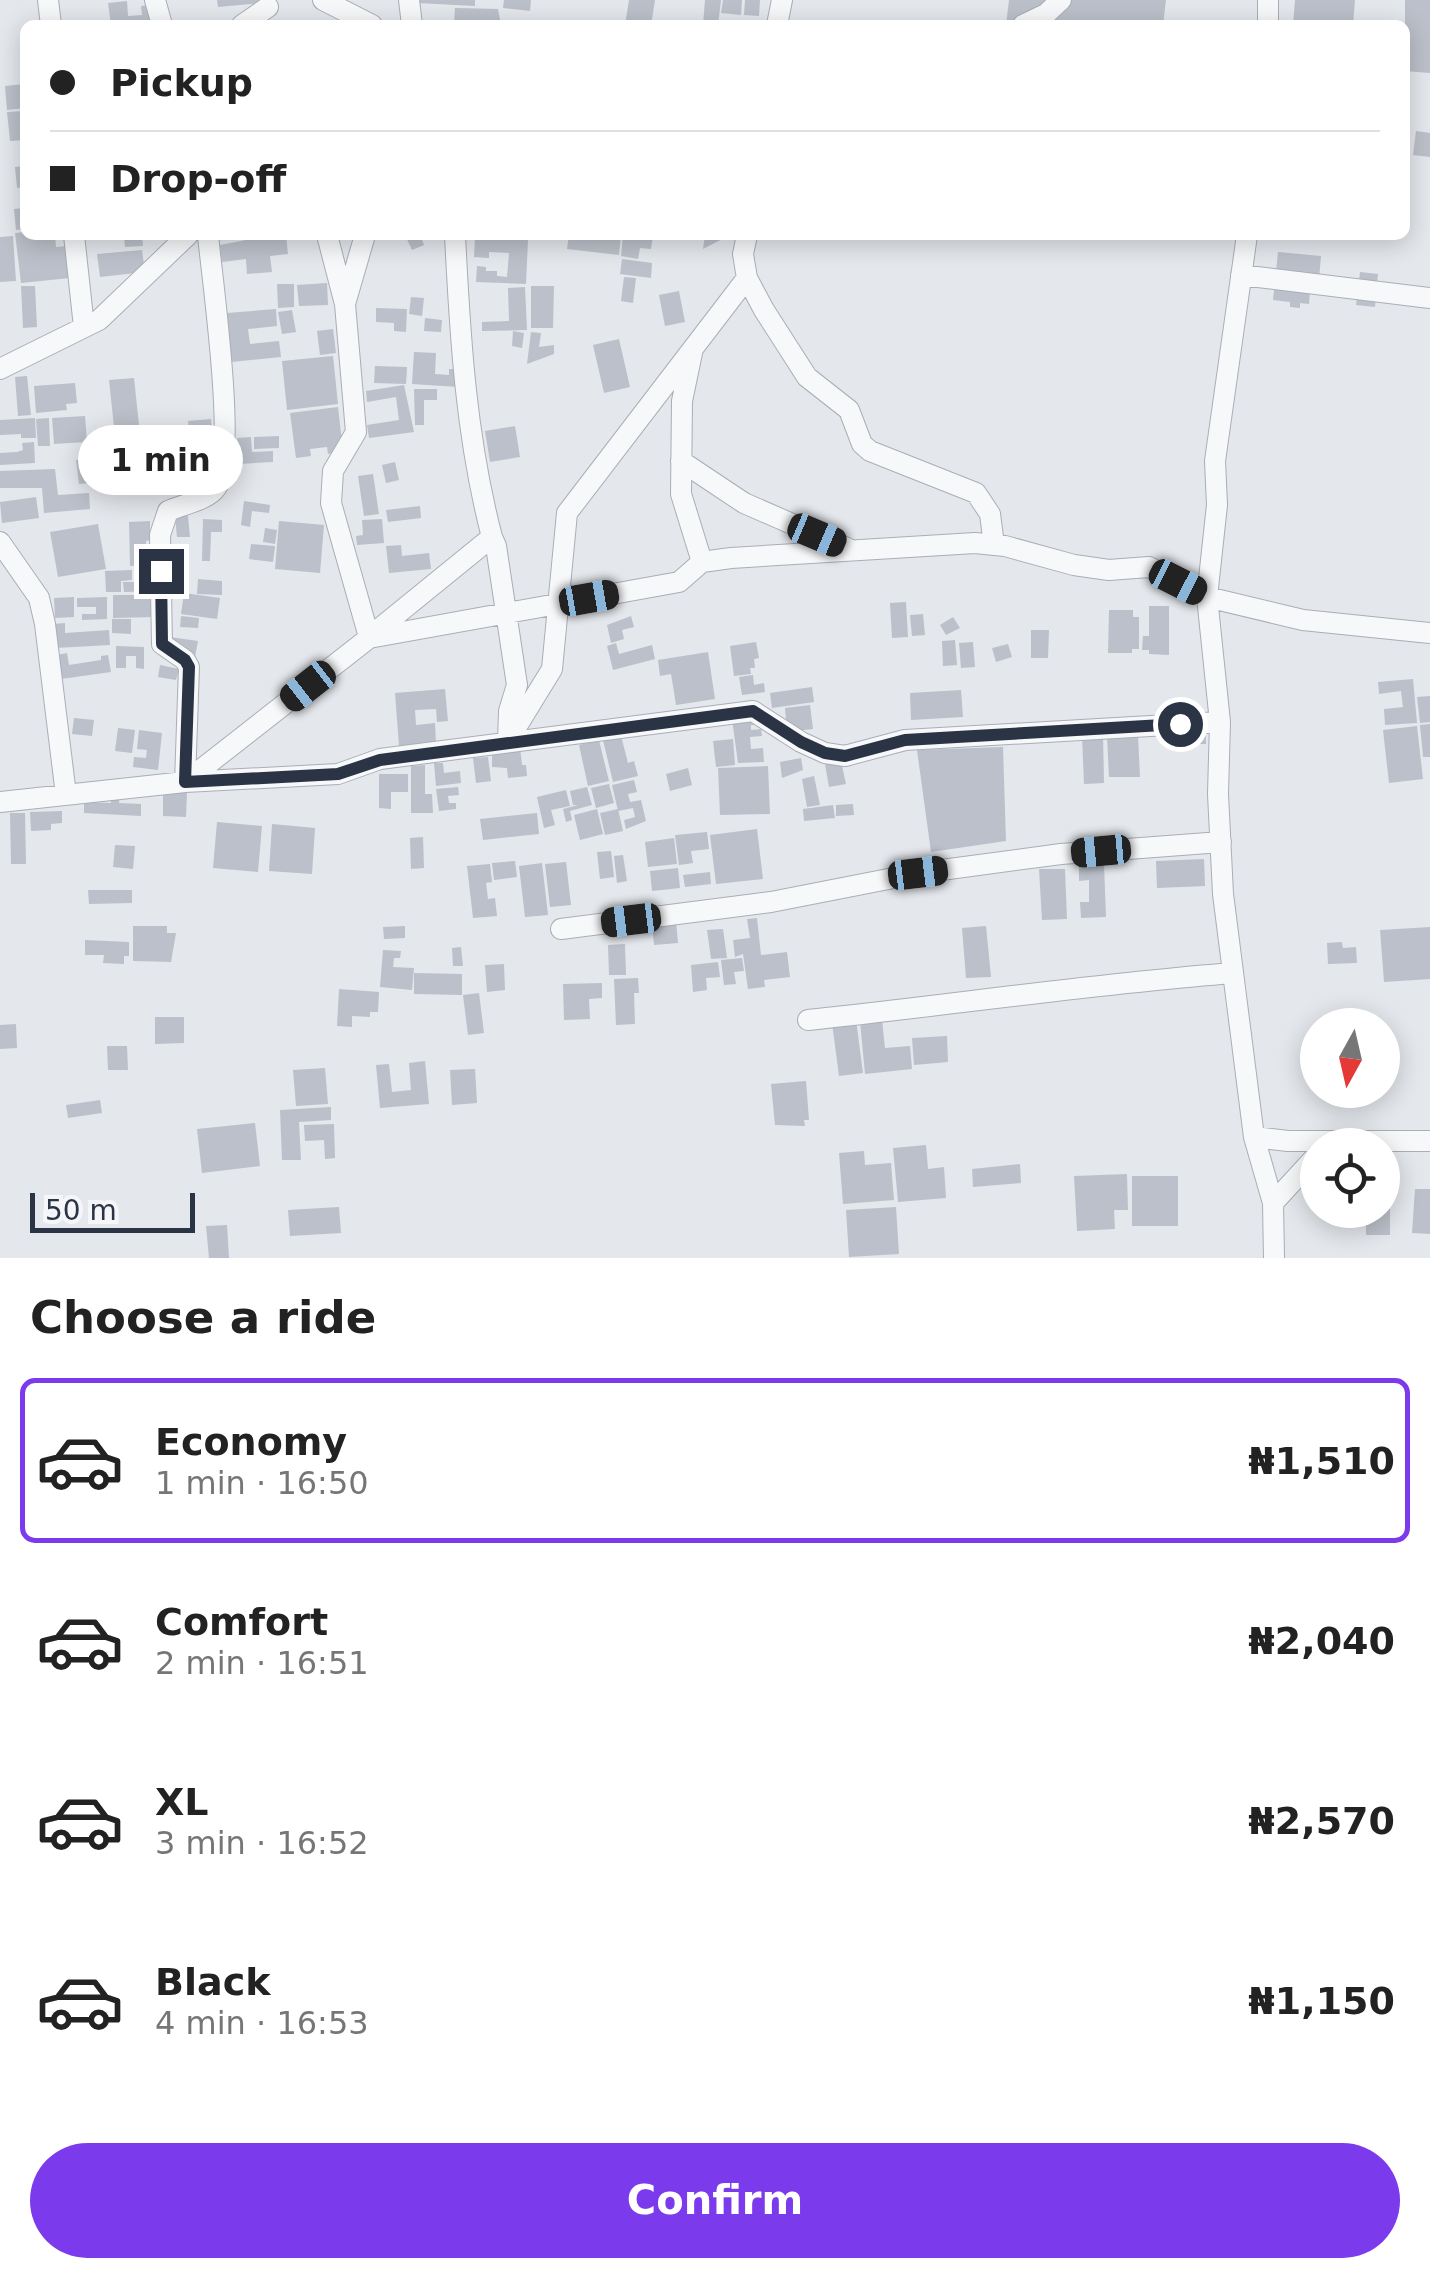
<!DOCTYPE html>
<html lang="en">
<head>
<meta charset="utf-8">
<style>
	body { margin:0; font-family:"DejaVu Sans",sans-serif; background:#f2f2f2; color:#222; height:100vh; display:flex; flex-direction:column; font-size:38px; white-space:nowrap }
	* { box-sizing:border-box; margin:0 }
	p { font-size:32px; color:#767676 }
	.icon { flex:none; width:55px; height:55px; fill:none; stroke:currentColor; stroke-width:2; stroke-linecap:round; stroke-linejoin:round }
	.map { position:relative; height:1258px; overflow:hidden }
	.details { display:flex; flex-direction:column; background:#fff; flex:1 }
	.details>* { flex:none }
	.hud { position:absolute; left:20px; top:20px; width:1390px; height:220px; border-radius:15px; box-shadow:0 5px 25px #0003; display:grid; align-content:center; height:220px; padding:0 30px; background:#fff }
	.needle { width:65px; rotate:188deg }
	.tools { position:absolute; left:1300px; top:1008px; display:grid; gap:20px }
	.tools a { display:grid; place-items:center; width:100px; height:100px; border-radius:50%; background:#fff; box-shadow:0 5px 25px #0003; font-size:50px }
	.scale { position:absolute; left:30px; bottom:25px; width:165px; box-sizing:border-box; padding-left:10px; border:5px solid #2b3445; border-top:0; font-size:28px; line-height:35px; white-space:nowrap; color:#2b3445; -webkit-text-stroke:8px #f4f6f9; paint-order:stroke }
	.end { position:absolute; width:45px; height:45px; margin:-22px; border:12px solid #2b3445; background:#fff; box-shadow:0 0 0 5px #fff }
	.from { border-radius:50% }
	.bubble { position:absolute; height:70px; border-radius:35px; background:#fff; box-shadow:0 5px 25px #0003; font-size:32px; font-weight:800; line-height:70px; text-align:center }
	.car { position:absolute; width:30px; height:60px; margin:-30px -15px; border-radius:12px; box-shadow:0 0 8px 2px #0007; background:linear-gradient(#222 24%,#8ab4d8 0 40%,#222 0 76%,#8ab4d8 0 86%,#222 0) }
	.hud b { display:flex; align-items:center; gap:35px; height:95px; font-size:38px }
	.hud b+b { border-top:2px solid #e0e0e0 }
	.hud i { width:25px; height:25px; background:#222 }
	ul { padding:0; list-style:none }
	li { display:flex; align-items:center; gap:30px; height:165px; margin:0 20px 15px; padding:0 10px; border:5px solid transparent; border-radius:15px }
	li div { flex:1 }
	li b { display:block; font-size:38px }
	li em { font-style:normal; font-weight:800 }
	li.on { border-color:#7c3aed }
	li>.icon { width:90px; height:90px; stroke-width:1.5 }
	h2 { padding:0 30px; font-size:45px; line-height:120px }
	.cta { display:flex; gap:20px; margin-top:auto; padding:20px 30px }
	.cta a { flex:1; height:115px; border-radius:60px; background:#7c3aed; color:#fff; font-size:40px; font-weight:800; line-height:115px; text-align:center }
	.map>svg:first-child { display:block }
</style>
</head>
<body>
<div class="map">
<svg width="1430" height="1258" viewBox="0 0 1430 1258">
	<rect width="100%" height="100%" fill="#e4e7ec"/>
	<path fill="#bbc0ca" d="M217,0H261V3L218,7Z
		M418,0H475V6L418,3Z
		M504,0H531L530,11L503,8Z
		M629,0H655L651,25H625Z
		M705,0H721L718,25H703Z
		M723,0H742L741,15L721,13Z
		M745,0H760L759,16L744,15Z
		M1009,0H1166L1163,25H1006Z
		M1295,0H1355L1353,25H1293Z
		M1405,0H1430V73L1405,71Z
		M127,1L128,16L142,15L141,6L151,5L153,24L111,25L108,3Z
		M455,8L498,9L501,25H454Z
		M25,84V108L7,110L5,86Z
		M25,111V140L10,141L7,112Z
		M1416,131L1430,133V157L1413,155Z
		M25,166V187L17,188L15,167Z
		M25,208V229L16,230L14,209Z
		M25,232V235H55L56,247L67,246L70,278L21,283L15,233Z
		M130,235H142L143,246L125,247L124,237Z
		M271,235H286L288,254L270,256L272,272L247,274L246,259L222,262L220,245Z
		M405,235H420L424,245L412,250Z
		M569,235H621L619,255L567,249Z
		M623,235L653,236L651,249L640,248L638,259L621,256Z
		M705,235H730L703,249Z
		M13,236L16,281L0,282V237Z
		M475,237L528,240L526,284L476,282L477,266L486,267V271H497V276L507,277L509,253L489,252V258L474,257Z
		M142,250L145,272L100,277L97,254Z
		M1278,252L1321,256L1318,291L1310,290L1309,304L1300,303V308L1290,307V302L1273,300Z
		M622,259L652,263L651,278L620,274Z
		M1360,272L1378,274L1375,307L1356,305Z
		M624,277L636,278L633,303L621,301Z
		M327,283L328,305L299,306L297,285Z
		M277,284H294V307L278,308Z
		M21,286H35L37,327L23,328Z
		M531,286H554L553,328H531Z
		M525,287L527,330L482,331V322L509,321L508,288Z
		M679,291L685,322L665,326L659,295Z
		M411,297L424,298L422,316L409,314Z
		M376,308L407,309L406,332L394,331V323L376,322Z
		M276,309L277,326L248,329L250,344L279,341L281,357L231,362L227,313Z
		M292,310L296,332L282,334L278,312Z
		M425,318L442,320L441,332L424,331Z
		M333,329L336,353L320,355L317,331Z
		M513,331L524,333L522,348L512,346Z
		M531,332L541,333L539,347L554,345V354L527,364Z
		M619,339L630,387L604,393L593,345Z
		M414,352L436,353L435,374L449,375V369H459L458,387L412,384Z
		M333,356L338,404L287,410L282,361Z
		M375,366L407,367L406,384L374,383Z
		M27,376L31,415L18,416L15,377Z
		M134,378L139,425L114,427L109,380Z
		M75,383L77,403L66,404L67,410L36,413L34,386Z
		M404,385L414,432L369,438L367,425L399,420L396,397L367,402L366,391Z
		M414,389H437V400H424V425H415Z
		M338,407L343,451L328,454L327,447L310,449L311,456L296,458L290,413Z
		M85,416L87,442L54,444L52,418Z
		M35,418L36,438H21V434L0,435V420Z
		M49,418L50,446H38L36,419Z
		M211,419L213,443L198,444V435H204V431H189L188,421Z
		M515,426L520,457L490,462L485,431Z
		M279,436V448L254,449V437Z
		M251,437L252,452L273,451V462L239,464L237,438Z
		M34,442L35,463L0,465V453L17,452L23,450L22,443Z
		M87,459L90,483L79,484L76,460Z
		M395,462L399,480L386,483L382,465Z
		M55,469L58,495L89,493L90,509L44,513L42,488H0V471Z
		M373,474L379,514L364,516L358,476Z
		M36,497L39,518L2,523L0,502Z
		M244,501L270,505L269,513L252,511L250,527L241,525Z
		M420,506L421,518L388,522L386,510Z
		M188,516L190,537H177L175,517Z
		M203,519L222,520V532H211L210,561H202Z
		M382,519L384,543L357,545L356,536L363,535L362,520Z
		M150,521V540L146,541V549H152L153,565L130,566L129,522Z
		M279,521L324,525L320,573L275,569Z
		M98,524L106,569L58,577L50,532Z
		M265,528L277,530L275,544L263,542Z
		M251,544L275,546L273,562L249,559Z
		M401,545L402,556L429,553L431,569L389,573L386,546Z
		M156,568L157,591L124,592L123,582H136L135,569Z
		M132,570V580L121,581V592H106L105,571Z
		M198,579L222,581V595L197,594Z
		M184,593L220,598L217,619L181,614Z
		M113,595H154V617L113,618Z
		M74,597V617L55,618L54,598Z
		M107,597V619L82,620V614H96V607H77V598Z
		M906,602L908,637L892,638L890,603Z
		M1149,606H1169V655L1149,654V650H1142L1143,636H1149Z
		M1109,610H1133V617H1139V649H1132V653H1108Z
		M923,614L925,635L912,636L910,615Z
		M181,616L199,618L198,628L180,627Z
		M631,616L634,627L622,630L624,639L611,643L607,625Z
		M953,617L960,628L946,635L940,625Z
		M112,619H131V634L112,633Z
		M65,623V633L109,630L110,645L55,648L53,624Z
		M1031,630H1049L1048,658H1031Z
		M170,637L198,641L195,657L168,653Z
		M955,640L957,665L943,666L942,641Z
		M756,642L759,658L754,659L755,668H750L751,674L734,676L730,646Z
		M973,642L975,667L961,668L959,643Z
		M616,643L619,654L652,645L655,659L613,670L607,646Z
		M1008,644L1012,657L996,662L992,648Z
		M116,646L144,647V669L136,668V656H126V668H116Z
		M708,652L715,699L676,705L671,674L660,676L658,660Z
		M67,653L69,665L101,660V656L108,655L111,672L61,679L57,655Z
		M160,665L179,669L176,680L158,677Z
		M753,675L754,685L764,683L765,692L742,695L739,677Z
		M1413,679L1417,723L1385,725L1384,709L1403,707L1401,691L1379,694L1378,682Z
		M812,687L814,702L772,708L770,693Z
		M445,689L448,721L437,722L436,709L415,710L416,725L435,723L436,743L399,746L395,693Z
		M961,690L963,717L911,720L910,693Z
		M1430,696V722L1420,723L1417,697Z
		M810,705L813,729L787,732L785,708Z
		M74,718L94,720L92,736L72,734Z
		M759,718V725H751V730L761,729L762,736L750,737L751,749L763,748L764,762L738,763L732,719Z
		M1430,724V757H1423L1420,725Z
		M1417,726L1423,779L1389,783L1383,730Z
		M118,728L135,730L132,753L115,751Z
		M139,730L162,733L158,770L133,767L134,757L146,758L147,750L137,749Z
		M1173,730H1206V744H1174Z
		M620,732L628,763L634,761L638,776L613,782L602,736Z
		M1103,734L1104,783L1084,784L1082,735Z
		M1107,736H1138L1140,777H1109Z
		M733,739L735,765L716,767L713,741Z
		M599,740L609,781L588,786L579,745Z
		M492,746L520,747L522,765H526L527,776L508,778L507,768L492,767Z
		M1003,747L1006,841L931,852L917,750Z
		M488,757L491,781L476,783L473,758Z
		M801,758L803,770L782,778L780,762Z
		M841,761L846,784L829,787L825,764Z
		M434,763H443L444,773L460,771L461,783L436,786Z
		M425,765V794H432L433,813H411V766Z
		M768,766L770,814L720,815L718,768Z
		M688,768L692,785L670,791L666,774Z
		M379,774H408V792H391V809L379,808Z
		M814,776L820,805L807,807L802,779Z
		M634,780L637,792L628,794L630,802L641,800L646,821L626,829L624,820L635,817L633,808L618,811L612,785Z
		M609,784L614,803L596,808L591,788Z
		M458,787L459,795L448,796L449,803H456V809L439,811L436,789Z
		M587,787L592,805L570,811L572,820L566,822L563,809L578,805H573L570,791Z
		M566,790L570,806L551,810L555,825L544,828L537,797Z
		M163,791L187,792L186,817L163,816Z
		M111,793L120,794L119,803L141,804V816L84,813V802L111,803Z
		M853,804L854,815L836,816V805Z
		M833,805L835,818L804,821L803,809Z
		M597,809L603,834L580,840L574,815Z
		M618,809L623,831L605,835L600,813Z
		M62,811V823L51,824V830L31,831L30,812Z
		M10,813H25L26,864H11Z
		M537,813L539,834L483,840L480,819Z
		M217,822L262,826L258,872L213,868Z
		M272,824L315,828L312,874L269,871Z
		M757,829L763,879L716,884L710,835Z
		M707,832L709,849L691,851L693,863L679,865L675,835Z
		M423,837L424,868L411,869L410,838Z
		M674,838L677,864L648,867L645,842Z
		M115,845L135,846L133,869L113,867Z
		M611,851L614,877L600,879L597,852Z
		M623,855L627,881L617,883L614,856Z
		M1204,859L1205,886L1157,888L1156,861Z
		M515,861L517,877L494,880L492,863Z
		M566,862L571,905L550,907L545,864Z
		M542,863L548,915L525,917L519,866Z
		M490,864L492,882L486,883L488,899L495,898L497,916L473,918L467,866Z
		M1104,864L1106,917L1081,918L1080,902H1089V880L1079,881V865Z
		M678,868L680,888L652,891L650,871Z
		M1039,869H1065L1067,919L1042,920Z
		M710,872L711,884L685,887L683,875Z
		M88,890H132V903L89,904Z
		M757,918L761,955L787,952L790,977L764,980L765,987L748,989L743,954L735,957L733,940L750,938L747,919Z
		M676,921L678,943L654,945L652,923Z
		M133,926H167V933H176L171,962L133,961Z
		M405,926V938L384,939L383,927Z
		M986,926L991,977L966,978L962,928Z
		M1430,927V979L1384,982L1380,930Z
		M723,929L727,958L711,959L707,930Z
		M85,940L129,942V956H124V964L103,963L104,955H85Z
		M1342,942L1343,948L1356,947L1357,963L1328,964L1327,943Z
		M625,944L626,975H609L608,945Z
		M461,947L463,966H453L452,948Z
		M383,950L401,951L400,958H394L393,967L414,968L412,990L380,987Z
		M742,958L744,971L734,972L736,984L724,985L721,960Z
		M718,962L720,977L706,978L707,990L693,992L691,965Z
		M504,964L505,990L487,992L485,965Z
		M414,973L462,974V995L414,994Z
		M638,978L639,993H634L635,1024L616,1025L614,979Z
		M602,983V998L589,999L590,1019L564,1020L563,984Z
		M339,989L379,992L378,1012H370V1017L352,1016V1027L337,1026Z
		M479,993L484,1033L468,1035L463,995Z
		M155,1017H184V1043L155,1044Z
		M856,1020L863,1073L839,1076L832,1023Z
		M882,1020L885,1048L910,1046L912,1069L865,1074L860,1021Z
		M16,1024L17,1048L0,1049V1025Z
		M947,1036L948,1062L914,1065L912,1038Z
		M107,1046H127L128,1070H108Z
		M425,1061L429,1104L380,1108L376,1065L389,1064L392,1092L411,1090L409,1063Z
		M325,1068L328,1104L296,1106L293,1070Z
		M475,1069L477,1103L452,1105L450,1070Z
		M806,1081L809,1120H804L805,1126L775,1125L771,1084Z
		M100,1100L102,1113L68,1118L66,1105Z
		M331,1107V1120L299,1122L301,1160H282L280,1110Z
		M255,1123L260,1166L202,1173L197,1129Z
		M334,1124L335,1158L325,1159L324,1140L305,1141L304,1125Z
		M926,1145L928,1169L944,1167L946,1198L898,1202L893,1148Z
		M864,1151L865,1165L891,1163L894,1200L843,1204L839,1153Z
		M1020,1164L1021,1183L973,1187L972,1169Z
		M1127,1174L1128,1210H1114L1115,1229L1077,1231L1074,1176Z
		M1132,1176H1178V1226H1132Z
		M1382,1188H1390V1235H1366V1210H1382Z
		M1415,1189H1430V1234L1412,1233Z
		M339,1207L341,1233L290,1236L288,1210Z
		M896,1207L899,1254L849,1257L846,1210Z
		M227,1225L229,1258H209L206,1226Z"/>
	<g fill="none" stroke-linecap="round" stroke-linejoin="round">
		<defs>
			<path id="street" d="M48,0L51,25
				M155,0L162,25
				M323,0L372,25
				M409,0L412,25
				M242,25L268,7
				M777,25L782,0
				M1023,25L1046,14L1061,0
				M1268,25V0
				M74,235L84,327
				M327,235L345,304L356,432L333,471L331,503L369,637L492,537L496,546L517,685L509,711L508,741
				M455,235C460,337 466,438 492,537
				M747,235L743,254L747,278L764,310L807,377L849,410L862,444L870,451L976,493L990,514L994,545
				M1247,235L1215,461L1217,505L1207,597L1220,722L1218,794L1223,894L1254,1137L1273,1203L1274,1258
				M1241,275L1430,298
				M345,304L365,235
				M692,353L682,401L681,494L702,562
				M0,369L99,320L188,235
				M681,461L744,503L847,548
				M0,542L39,598L45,624L66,795
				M509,739L552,669L567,513L747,278
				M185,782L369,638L679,582L702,562L731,558L975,543L1005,546L1074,565L1109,570L1149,567L1207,597L1303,620L1430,633
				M185,782L189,667L185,660L162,644L160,535L168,511C181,505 208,500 216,488C238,458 212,279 208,235
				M0,802L185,782L338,774L380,759L753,711L801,742L825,753L845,756L905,740L1220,722
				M561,929L771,902L919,873L1061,854L1221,842
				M808,1020C950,1005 1091,984 1233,973
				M1254,1137L1288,1141H1430
				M1273,1203L1318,1154"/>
		</defs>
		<use href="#street" stroke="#a9aeb7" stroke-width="22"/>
		<use href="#street" stroke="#f7f8fa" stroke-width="20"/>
	</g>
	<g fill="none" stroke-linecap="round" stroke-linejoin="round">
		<path stroke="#2b3445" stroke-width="12" d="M161,571L162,644L185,660L189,667L185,782L338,774L380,760L753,711L801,742L825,753L845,756L905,740L1180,724"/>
	</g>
</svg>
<div class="tools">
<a><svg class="needle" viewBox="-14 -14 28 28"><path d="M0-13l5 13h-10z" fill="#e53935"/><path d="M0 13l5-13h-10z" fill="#767676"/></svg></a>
<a><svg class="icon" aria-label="locate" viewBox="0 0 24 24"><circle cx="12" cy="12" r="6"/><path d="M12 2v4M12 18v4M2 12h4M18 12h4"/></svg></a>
</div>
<div class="scale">50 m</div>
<i class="end from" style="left:1180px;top:724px"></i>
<i class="end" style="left:161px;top:571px"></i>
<div class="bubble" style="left:78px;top:425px;width:165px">1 min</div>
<i class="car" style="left:817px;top:535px;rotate:113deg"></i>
<i class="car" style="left:1178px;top:582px;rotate:117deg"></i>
<i class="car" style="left:589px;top:598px;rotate:80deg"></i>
<i class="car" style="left:308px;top:686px;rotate:232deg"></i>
<i class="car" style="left:1101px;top:851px;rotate:265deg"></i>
<i class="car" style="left:918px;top:873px;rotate:83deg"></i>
<i class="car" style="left:631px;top:920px;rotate:263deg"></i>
<div class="hud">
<b><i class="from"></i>Pickup</b>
<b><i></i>Drop-off</b>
</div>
</div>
<section class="details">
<h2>Choose a ride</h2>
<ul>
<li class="on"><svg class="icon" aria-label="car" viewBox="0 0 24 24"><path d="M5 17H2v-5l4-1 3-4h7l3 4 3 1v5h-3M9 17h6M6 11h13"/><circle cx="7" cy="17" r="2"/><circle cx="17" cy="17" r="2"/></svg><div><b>Economy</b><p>1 min · 16:50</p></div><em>₦1,510</em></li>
<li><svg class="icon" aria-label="car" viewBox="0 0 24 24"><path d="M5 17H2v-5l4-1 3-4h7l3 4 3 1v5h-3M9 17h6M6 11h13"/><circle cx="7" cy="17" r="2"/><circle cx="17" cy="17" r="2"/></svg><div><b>Comfort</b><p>2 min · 16:51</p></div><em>₦2,040</em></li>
<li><svg class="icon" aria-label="car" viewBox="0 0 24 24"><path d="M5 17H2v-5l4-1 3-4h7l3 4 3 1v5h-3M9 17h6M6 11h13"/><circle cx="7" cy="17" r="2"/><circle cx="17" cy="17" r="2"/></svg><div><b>XL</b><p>3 min · 16:52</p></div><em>₦2,570</em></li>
<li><svg class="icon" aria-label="car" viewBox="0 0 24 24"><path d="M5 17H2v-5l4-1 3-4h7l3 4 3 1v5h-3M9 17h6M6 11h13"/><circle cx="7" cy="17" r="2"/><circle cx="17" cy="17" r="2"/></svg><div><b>Black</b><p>4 min · 16:53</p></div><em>₦1,150</em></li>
</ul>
<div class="cta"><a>Confirm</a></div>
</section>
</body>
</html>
